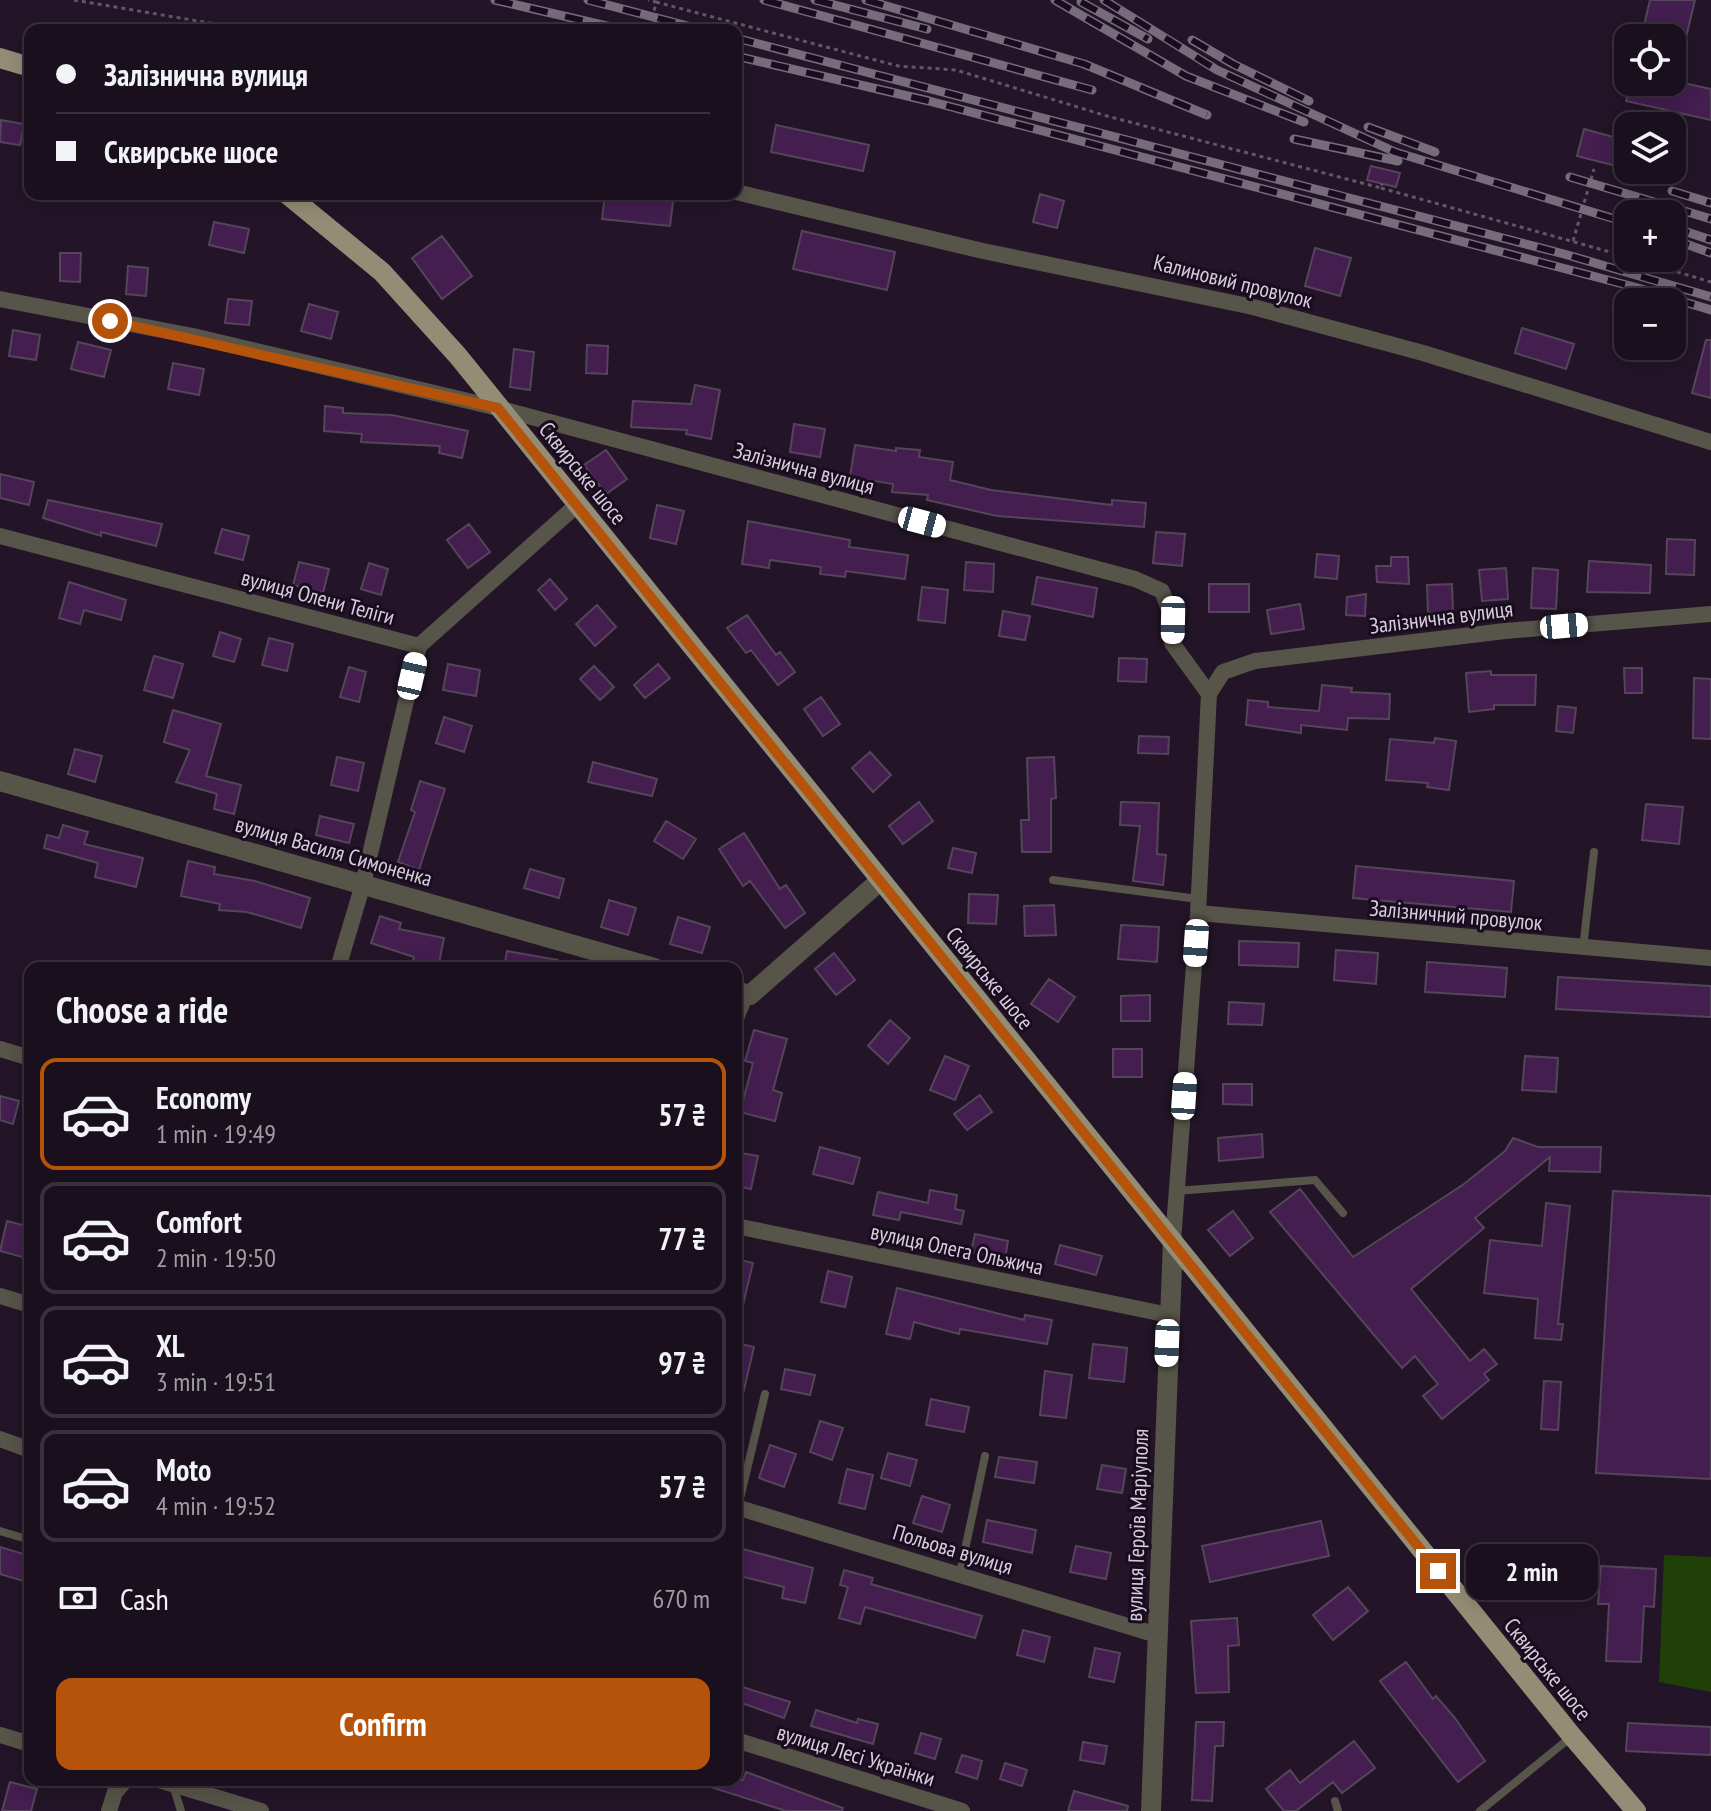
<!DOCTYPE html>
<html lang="en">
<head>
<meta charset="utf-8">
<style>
	body { margin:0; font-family:"PT Sans Narrow",sans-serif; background:#271e2a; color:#f1f3f6; height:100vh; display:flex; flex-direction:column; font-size:30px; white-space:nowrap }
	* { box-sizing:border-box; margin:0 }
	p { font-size:26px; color:#9f9da4 }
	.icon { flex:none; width:44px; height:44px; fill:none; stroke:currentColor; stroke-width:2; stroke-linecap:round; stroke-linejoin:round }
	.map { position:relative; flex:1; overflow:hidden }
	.drawer { position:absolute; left:24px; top:962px; width:718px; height:824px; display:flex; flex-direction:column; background:#1a101d; border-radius:16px; box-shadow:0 4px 20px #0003,0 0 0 2px #38303b }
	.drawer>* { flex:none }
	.banner { position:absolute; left:24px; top:24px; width:718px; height:176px; border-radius:16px; box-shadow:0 4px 20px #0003,0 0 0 2px #38303b; display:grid; align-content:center; height:176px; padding:0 32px; background:#1a101d }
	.buttons { position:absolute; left:1614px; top:24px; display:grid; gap:16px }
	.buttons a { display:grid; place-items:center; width:72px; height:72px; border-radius:16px; background:#1a101d; box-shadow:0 4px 20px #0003,0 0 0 2px #38303b; font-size:40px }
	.end { position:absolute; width:36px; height:36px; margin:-18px; border:10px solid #b45309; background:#fff; box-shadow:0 0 0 4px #fff }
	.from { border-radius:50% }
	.bubble { position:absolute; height:56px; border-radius:16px; background:#1a101d; box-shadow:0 4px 20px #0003,0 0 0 2px #38303b; font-size:26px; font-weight:600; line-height:56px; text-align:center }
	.car { position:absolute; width:24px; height:48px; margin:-24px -12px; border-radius:10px; box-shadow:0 0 6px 2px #0007; background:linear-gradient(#fff 24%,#345 0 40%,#fff 0 76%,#345 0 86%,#fff 0) }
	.banner b { display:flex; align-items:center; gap:28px; height:76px; font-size:30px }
	.banner b+b { border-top:2px solid #38303b }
	.banner i { width:20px; height:20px; background:#f1f3f6 }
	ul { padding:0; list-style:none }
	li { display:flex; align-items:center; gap:24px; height:112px; margin:0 16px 12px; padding:0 16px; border:4px solid #38303b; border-radius:16px }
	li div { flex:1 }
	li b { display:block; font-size:30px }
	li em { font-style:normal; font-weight:600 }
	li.active { border-color:#b45309 }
	li>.icon { width:72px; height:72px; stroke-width:1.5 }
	h2 { padding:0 32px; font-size:36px; line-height:96px }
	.pay { display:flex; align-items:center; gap:20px; height:88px; padding:0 32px; font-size:30px }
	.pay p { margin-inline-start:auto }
	.button { display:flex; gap:16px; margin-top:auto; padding:16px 32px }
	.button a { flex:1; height:92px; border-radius:16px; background:#b45309; color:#fff; font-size:32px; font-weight:600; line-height:92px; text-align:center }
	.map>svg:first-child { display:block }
</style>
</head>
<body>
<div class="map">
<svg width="1711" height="1811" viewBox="0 0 1711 1811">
	<rect width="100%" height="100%" fill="#231527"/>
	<path fill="#1f4108" d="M1664,1555L1711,1557V1692L1659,1682Z"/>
	<path fill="#431e4f" stroke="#54455a" stroke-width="2" d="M1650,0H1695L1678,71L1672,70V38H1641Z
		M1631,82H1679L1711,89V120L1626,101Z
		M1,120L24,124L20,145L0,142Z
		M776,125L869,145L863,171L771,152Z
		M1584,129L1628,141V169L1577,156Z
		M1371,166L1400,173L1396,187L1367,180Z
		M605,194H674L670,226L602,219Z
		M1040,194L1064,201L1057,228L1033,222Z
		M214,222L249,229L244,253L209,245Z
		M802,231L895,252L887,290L793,269Z
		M442,236L472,276L442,299L412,258Z
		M1315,248L1351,258L1340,296L1305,286Z
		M60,253H81L80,282L60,281Z
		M128,266L148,268L146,296L126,294Z
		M228,299L252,301L249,325L225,323Z
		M309,304L338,312L331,339L301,331Z
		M1522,328L1574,344L1566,369L1515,353Z
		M13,330L40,335L36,360L9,356Z
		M1706,340H1711V398L1692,393Z
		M78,342L111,350L104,377L71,369Z
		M587,345L608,346L607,374L586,373Z
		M514,349L534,352L530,390L510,387Z
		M173,363L204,369L199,395L168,389Z
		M695,385L720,390L711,439L686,434L687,430L631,427L633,401L691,404Z
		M325,406L343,408V413L392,415L468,431L462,458L439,453L440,446L361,442L362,434L324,431Z
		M794,424L825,429L820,457L790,452Z
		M855,445L896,451V448L920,450L919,457L953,462L950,480L991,490L1112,505V500L1146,503L1144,527L997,516L927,500L928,495L892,492L893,484L850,477Z
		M606,450L627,479L606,494L584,465Z
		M0,474L34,482L29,505L0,498Z
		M48,500L162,524L156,546L101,532V536L43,518Z
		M657,505L684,511L676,544L650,538Z
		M748,521L850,540L849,547L908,555L905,579L846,571L845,577L820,574L821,567L770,560L769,568L742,564Z
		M469,524L490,552L468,568L447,540Z
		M222,529L249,536L243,560L215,553Z
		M1156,532L1185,534L1182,566L1153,563Z
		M1667,539L1695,540L1694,575L1666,574Z
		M1317,554L1339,556L1337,579L1315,577Z
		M1391,557H1408L1409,584L1377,582L1376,566H1391Z
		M1589,561L1651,565L1650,593L1587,592Z
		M299,562L329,569L323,593L293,585Z
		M966,562L994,564L993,592L964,590Z
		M369,563L388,569L381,595L361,589Z
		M1506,568L1508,599L1482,601L1479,570Z
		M1533,568L1558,570L1556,609L1531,608Z
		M1037,577L1097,588L1093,617L1032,604Z
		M550,579L567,599L555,610L538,590Z
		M69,582L126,600L121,620L84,610L80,624L59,618Z
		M1209,584H1249V612H1209Z
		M1452,584L1453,612L1428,613L1427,585Z
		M922,587L948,590L945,623L918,620Z
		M1366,594L1365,616L1346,615L1347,597Z
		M1300,604L1304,629L1271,634L1267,610Z
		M597,605L616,627L595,646L576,624Z
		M1003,611L1030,616L1025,640L999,636Z
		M747,615L776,655L780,652L795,672L778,685L751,650L746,653L727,628Z
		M220,632L241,639L234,662L213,656Z
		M269,638L293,644L287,671L262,665Z
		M154,656L183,664L173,698L144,690Z
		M1119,658L1147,659L1146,682L1118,681Z
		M448,664L480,670L476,696L443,690Z
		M658,664L670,678L645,698L634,685Z
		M594,666L614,687L600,700L580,679Z
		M349,667L366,672L359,702L340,697Z
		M1624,668H1642V693H1625Z
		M1491,671V675H1536L1535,705H1494V709L1469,712L1466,673Z
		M1694,678L1711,679V739L1693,738Z
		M1322,685L1352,688L1351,692L1390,694L1389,719L1348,718L1347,730L1301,725V733L1246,725L1248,700L1268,702V707L1319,711Z
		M821,697L840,724L823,736L804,709Z
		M1558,706L1576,708L1573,733L1556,731Z
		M173,710L221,724L206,776L241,785L234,814L214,809L217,794L176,782L190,750L164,742Z
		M444,717L472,726L464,752L436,743Z
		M1139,736L1169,737L1168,754L1138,753Z
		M1435,738L1456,741L1449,790L1427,787L1428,783L1386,780L1390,739L1434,743Z
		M75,749L102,756L95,782L68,774Z
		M870,752L891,775L873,792L852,768Z
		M337,757L364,763L358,791L331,785Z
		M1054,757L1056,798L1051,799V852H1022L1021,820H1029L1027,758Z
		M593,762L657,779L652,796L588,782Z
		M420,781L445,789L419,870L398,862L415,812L411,810Z
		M919,802L933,821L903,844L889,826Z
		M1121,802L1159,803L1157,854L1166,855L1163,885L1133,881L1140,826L1120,825Z
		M1646,804L1683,807L1679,844L1642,840Z
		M320,816L354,824L349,843L316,835Z
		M666,821L696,839L683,859L654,841Z
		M63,825L88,832L84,844L143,858L136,887L95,877L98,863L44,848L47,835L59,838Z
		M744,833L780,889L786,885L805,913L785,928L750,881L743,886L719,849Z
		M953,848L976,853L972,873L948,868Z
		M188,861L215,867L214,874L255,881L310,898L301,928L247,912L219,910L220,904L181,896Z
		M1356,866L1514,881L1511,912L1353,898Z
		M530,869L564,879L559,898L524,888Z
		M969,894L998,895L996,924L968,923Z
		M609,900L636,908L628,935L601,927Z
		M1054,905L1056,935L1025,936L1024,906Z
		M380,916L401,923L399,929L444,938L438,968L412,963L414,957L371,943Z
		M678,917L710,927L702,953L670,944Z
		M1121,925L1159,927L1157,962L1118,959Z
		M1239,941L1299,943L1298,967L1239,965Z
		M1336,950L1378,953L1376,984L1334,980Z
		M507,951L558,960L557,968H504Z
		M834,953L855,980L836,995L815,969Z
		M1427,962L1507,968L1505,997L1425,992Z
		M1558,977L1711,986V1017L1556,1009Z
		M1049,979L1075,997L1058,1022L1031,1004Z
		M1150,995V1021H1121V996Z
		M1229,1002L1264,1004L1262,1025L1228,1024Z
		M890,1020L910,1038L888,1064L868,1046Z
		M754,1030L787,1039L773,1090L782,1093L775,1121L740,1112L753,1063L745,1061Z
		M1113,1049H1142V1077H1113Z
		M945,1056L969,1066L955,1100L930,1090Z
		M1525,1056L1558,1058L1556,1092L1522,1090Z
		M1223,1084H1252V1105L1223,1104Z
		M980,1095L992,1112L967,1130L954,1114Z
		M0,1096L19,1101L13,1124L0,1120Z
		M1262,1134L1263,1157L1219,1161L1218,1138Z
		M1513,1138L1538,1147H1601L1600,1172L1549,1171L1550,1157L1475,1218L1484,1228L1411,1289L1470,1361L1484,1349L1497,1364L1484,1374L1489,1380L1442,1419L1423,1396L1438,1384L1415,1356L1402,1368L1270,1212L1300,1189L1353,1257L1464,1184L1505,1151Z
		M820,1147L860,1158L853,1184L813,1174Z
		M736,1152L758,1156L751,1189L736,1186Z
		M930,1190L957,1195L955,1209L964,1211L961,1224L901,1212L899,1220L873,1215L878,1192L928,1203Z
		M1613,1191L1711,1196V1479L1596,1473Z
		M1546,1203L1570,1206L1558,1324H1563L1561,1340L1535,1338L1538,1299L1484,1293L1490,1240L1542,1246Z
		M1233,1211L1253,1238L1230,1256L1208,1230Z
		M7,1221L30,1227V1259L0,1251Z
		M975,1234L1008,1241L1005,1259L971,1252Z
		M1060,1245L1102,1256L1096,1275L1055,1264Z
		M736,1259L753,1263L742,1309L736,1308Z
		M828,1271L852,1277L845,1307L821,1302Z
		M897,1288L1024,1320L1025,1315L1052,1320L1047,1344L960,1329L959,1334L914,1322L910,1339L886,1334Z
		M736,1343L754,1347L742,1398L736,1397Z
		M1093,1344L1127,1348L1124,1382L1089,1378Z
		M785,1369L815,1375L810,1395L781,1389Z
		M1045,1371L1072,1375L1066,1418L1040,1415Z
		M1544,1381L1561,1382L1558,1430L1541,1429Z
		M931,1399L969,1407L964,1432L926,1425Z
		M820,1421L843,1428L832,1460L810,1452Z
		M770,1445L796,1454L784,1487L759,1478Z
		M888,1453L917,1460L910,1486L881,1478Z
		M999,1457L1037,1462L1034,1483L995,1477Z
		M1102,1465L1126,1469L1122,1493L1097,1489Z
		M847,1469L873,1475L865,1509L839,1503Z
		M922,1496L950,1505L942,1532L913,1523Z
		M987,1520L1036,1530L1032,1553L983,1542Z
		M1321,1521L1329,1556L1210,1582L1202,1546Z
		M1076,1546L1111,1553L1106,1579L1070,1572Z
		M0,1547L30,1556V1583L0,1574Z
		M743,1549L813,1568L805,1603L782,1598L784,1587L736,1575Z
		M1601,1566L1656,1569L1654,1607L1644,1606L1641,1662L1606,1661L1609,1604H1598Z
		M844,1570L873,1578L871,1584L982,1616L975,1638L865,1607L860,1624L839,1618L848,1587L840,1585Z
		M1348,1587L1368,1611L1333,1640L1313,1615Z
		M1237,1618L1239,1645L1228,1646L1229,1692L1196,1693L1191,1621Z
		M1023,1630L1050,1637L1044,1662L1017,1655Z
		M1095,1648L1120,1653L1114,1682L1089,1677Z
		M1406,1662L1433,1699L1436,1696L1455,1718L1485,1761L1458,1782L1380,1681Z
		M736,1685L790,1702L784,1718L736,1701Z
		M816,1710L857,1723L858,1719L878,1724L873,1744L811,1726Z
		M1196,1722H1224L1223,1746H1215L1212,1801L1192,1800Z
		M1628,1723L1711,1727V1755L1626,1751Z
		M921,1733L941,1739L935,1759L915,1753Z
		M1354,1741L1375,1768L1342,1793L1333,1782L1296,1811H1284L1266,1789L1290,1770L1300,1783Z
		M1083,1742L1107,1746L1104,1764L1080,1760Z
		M962,1755L982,1761L977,1779L956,1772Z
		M1005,1763L1027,1770L1022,1786L1000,1779Z
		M746,1772L843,1808L842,1811H786L698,1783V1780H743Z
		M10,1782L37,1789L31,1811H2Z
		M1074,1791L1128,1806L1127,1811H1068Z"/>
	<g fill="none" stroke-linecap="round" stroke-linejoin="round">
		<path stroke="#635767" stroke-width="3" stroke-dasharray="4 4" stroke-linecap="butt" d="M74,0L251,30
			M656,2L898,66L956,70L1107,116L1381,188L1382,184
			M640,30L641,24L651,26L656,2L648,0
			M1381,188L1628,257
			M1573,241L1594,169
			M1631,258L1711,282"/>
		<path stroke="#575449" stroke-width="8" d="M1053,880L1198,899
			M1583,948L1594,852
			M736,1029L749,997
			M1177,1191L1315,1180L1343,1213
			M738,1507L765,1394
			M0,1531L30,1540
			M960,1573L985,1456
			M173,1785L181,1811
			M1335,1801L1338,1811
			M1480,1811L1571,1737"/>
		<path stroke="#575449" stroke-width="16" d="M736,192L983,251L1253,307L1423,353L1711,442
			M0,299L193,336L498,408L1135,579L1162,591L1173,620L1172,643L1209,694
			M0,536L419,646L578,504
			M1198,913L1711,958
			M338,968L363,884L419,646
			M0,1049L30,1058
			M736,1226L1169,1315
			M1173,1241L1198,913L1209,694L1223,672L1255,661L1505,631L1711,614
			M0,1296L30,1305
			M0,1439L30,1450
			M736,1507L1157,1635
			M0,1735L30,1744
			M736,1740L962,1811
			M159,1780L261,1811
			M109,1811L115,1792L126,1780"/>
		<path stroke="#575449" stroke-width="20" d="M0,781L655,968
			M736,991L750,995L881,880
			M1151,1811L1173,1241"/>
		<path stroke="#948d76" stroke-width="20" d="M0,58L30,67
			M287,194L382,272L458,356L1572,1736L1636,1811"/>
		<defs>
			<path id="rail" d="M495,0L624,30
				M588,0L703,30
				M764,0L1092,90
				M815,0L927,29
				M866,0L1084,64L1207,115
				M1055,0L1186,76L1304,122
				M1104,0L1217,70L1395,152L1628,223
				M1081,2L1148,39
				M736,38L1564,254L1711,297
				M1192,40L1233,64L1309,101
				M736,56L929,101L1638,288L1711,310
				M1368,127L1435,152
				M1294,139L1398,161
				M1570,177L1711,219
				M1672,191L1711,203
				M1672,227L1711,240
				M1672,239L1711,253"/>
		</defs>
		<use href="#rail" stroke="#776c7b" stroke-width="9"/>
		<use href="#rail" stroke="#190c1e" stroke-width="6" stroke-dasharray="18" stroke-linecap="butt"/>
	</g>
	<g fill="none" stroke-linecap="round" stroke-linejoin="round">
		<path stroke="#b45309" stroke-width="10" d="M110,321L498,408L1438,1571"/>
	</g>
	<g text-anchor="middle" stroke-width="6" stroke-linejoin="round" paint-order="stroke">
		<g font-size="22" fill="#d7cedb" stroke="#190c1e">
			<text transform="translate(1233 281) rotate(14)" y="8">Калиновий провулок</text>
			<text transform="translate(804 468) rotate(15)" y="8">Залізнична вулиця</text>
			<text transform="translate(583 473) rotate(51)" y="8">Сквирське шосе</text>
			<text transform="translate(318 597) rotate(15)" y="8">вулиця Олени Теліги</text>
			<text transform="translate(1441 617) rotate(-7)" y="8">Залізнична вулиця</text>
			<text transform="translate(334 851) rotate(16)" y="8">вулиця Василя Симоненка</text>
			<text transform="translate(1456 915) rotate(5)" y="8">Залізничний провулок</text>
			<text transform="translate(990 978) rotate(51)" y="8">Сквирське шосе</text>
			<text transform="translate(957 1249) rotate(12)" y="8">вулиця Олега Ольжича</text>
			<text transform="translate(1137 1525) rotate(-88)" y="8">вулиця Героїв Маріуполя</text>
			<text transform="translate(953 1549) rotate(17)" y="8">Польова вулиця</text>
			<text transform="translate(1548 1669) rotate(51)" y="8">Сквирське шосе</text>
			<text transform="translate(856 1755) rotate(17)" y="8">вулиця Лесі Українки</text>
		</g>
	</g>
</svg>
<div class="buttons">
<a><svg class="icon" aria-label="locate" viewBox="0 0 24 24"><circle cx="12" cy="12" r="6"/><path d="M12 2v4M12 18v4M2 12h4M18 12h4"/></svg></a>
<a><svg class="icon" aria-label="layers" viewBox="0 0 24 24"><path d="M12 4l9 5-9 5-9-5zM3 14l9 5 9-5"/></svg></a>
<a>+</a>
<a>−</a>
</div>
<i class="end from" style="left:110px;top:321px"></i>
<i class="end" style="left:1438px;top:1571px"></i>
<div class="bubble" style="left:1466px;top:1544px;width:132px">2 min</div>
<i class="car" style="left:922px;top:522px;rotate:105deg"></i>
<i class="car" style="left:1173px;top:620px;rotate:181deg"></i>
<i class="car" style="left:1564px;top:626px;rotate:85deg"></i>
<i class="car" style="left:412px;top:676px;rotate:13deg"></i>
<i class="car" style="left:1196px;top:943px;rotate:184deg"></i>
<i class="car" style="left:1184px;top:1096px;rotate:4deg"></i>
<i class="car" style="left:1167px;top:1343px;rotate:182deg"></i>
<div class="banner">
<b><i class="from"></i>Залізнична вулиця</b>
<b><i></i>Сквирське шосе</b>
</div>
<section class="drawer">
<h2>Choose a ride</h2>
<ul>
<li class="active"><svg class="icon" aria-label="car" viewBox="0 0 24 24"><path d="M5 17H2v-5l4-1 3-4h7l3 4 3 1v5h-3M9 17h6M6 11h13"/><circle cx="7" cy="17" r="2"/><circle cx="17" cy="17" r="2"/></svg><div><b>Economy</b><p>1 min · 19:49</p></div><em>57 ₴</em></li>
<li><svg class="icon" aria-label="car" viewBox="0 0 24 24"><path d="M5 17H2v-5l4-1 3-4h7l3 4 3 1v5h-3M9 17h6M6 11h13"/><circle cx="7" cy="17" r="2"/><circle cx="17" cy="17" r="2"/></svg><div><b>Comfort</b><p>2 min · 19:50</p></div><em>77 ₴</em></li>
<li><svg class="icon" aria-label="car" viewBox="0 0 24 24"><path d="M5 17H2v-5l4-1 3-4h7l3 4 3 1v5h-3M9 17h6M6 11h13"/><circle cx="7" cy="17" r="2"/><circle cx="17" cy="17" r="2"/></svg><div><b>XL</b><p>3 min · 19:51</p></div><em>97 ₴</em></li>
<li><svg class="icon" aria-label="car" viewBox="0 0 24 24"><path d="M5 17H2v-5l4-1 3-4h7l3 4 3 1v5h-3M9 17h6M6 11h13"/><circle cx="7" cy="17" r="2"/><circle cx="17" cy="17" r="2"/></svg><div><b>Moto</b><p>4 min · 19:52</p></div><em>57 ₴</em></li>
</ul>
<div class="pay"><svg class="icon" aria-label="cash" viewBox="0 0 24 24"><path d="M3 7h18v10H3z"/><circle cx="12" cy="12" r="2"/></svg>Cash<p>670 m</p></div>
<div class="button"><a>Confirm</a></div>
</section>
</div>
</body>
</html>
